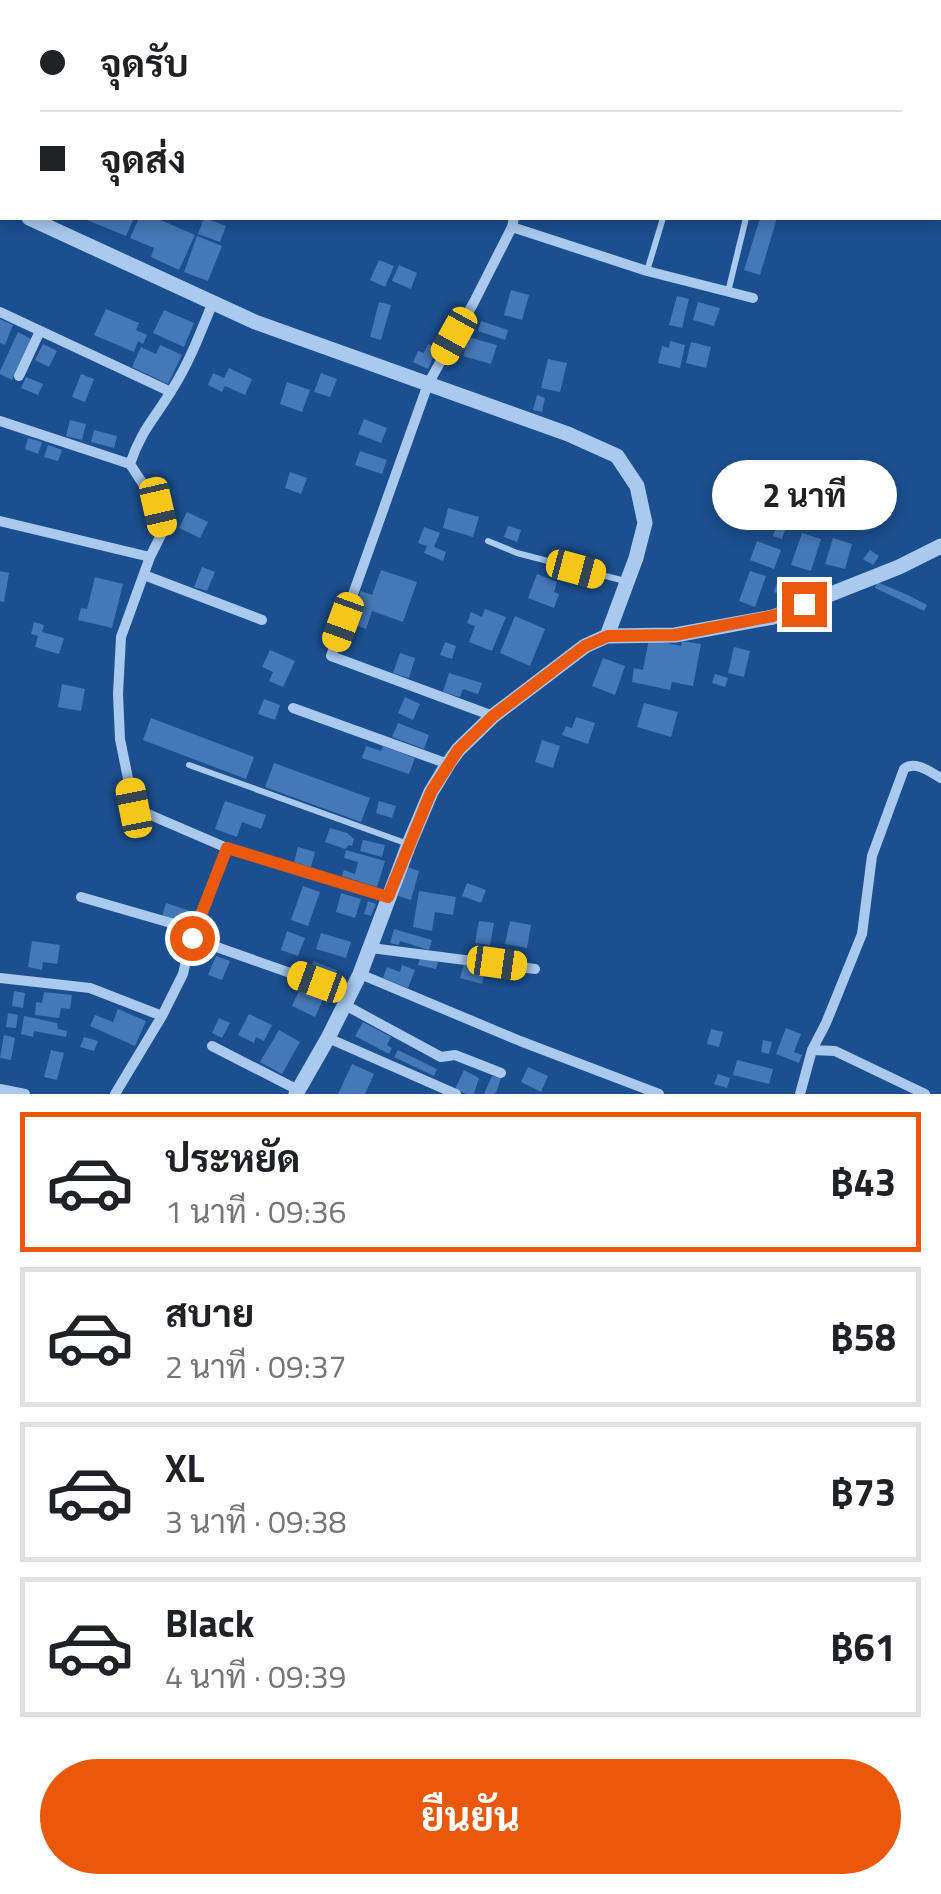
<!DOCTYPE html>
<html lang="th">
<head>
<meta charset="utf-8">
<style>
	body { margin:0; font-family:"Titillium Web",Sarabun,sans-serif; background:#f2f2f2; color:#202124; height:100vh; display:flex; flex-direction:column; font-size:38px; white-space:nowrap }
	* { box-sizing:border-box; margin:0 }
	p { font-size:32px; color:#757577 }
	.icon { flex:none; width:55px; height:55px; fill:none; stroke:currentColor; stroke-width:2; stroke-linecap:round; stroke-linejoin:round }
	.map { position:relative; height:1094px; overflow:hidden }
	.panel { display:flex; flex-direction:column; background:#fff; flex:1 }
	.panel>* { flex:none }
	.top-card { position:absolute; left:0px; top:0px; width:942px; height:220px; box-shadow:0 5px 15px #0003; display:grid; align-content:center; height:220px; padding:0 40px; background:#fff }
	.end { position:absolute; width:45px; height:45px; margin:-22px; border:12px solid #ea580c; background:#fff; box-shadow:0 0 0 5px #fff }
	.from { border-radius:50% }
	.bubble { position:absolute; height:70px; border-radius:35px; background:#fff; box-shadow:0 5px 15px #0003; font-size:32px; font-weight:700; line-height:70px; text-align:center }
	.car { position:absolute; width:30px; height:60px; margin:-30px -15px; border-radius:12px; box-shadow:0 0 8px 2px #0007; background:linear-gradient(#f5c518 24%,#345 0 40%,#f5c518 0 76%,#345 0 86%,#f5c518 0) }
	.top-card b { display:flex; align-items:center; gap:35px; height:95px; font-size:38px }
	.top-card b+b { border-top:2px solid #e0e0e0 }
	.top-card i { width:25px; height:25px; background:#202124 }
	ul { padding:18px 0 0; list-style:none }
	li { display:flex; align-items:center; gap:30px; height:140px; margin:0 20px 15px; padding:0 20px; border:5px solid #e0e0e0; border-radius:0px }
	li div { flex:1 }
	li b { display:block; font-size:38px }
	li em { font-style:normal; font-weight:700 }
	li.on { border-color:#ea580c }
	li>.icon { width:90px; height:90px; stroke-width:1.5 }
	.primary-button { display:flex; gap:20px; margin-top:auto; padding:20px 40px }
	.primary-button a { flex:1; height:115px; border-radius:60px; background:#ea580c; color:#fff; font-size:40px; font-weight:700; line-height:115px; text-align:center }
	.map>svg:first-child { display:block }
</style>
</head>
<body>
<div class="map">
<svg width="941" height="1094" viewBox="0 0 941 1094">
	<rect width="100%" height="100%" fill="#1b4f8f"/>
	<path fill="#4478b7" d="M82,218H134L126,236Z
		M139,218H156L195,235L179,270L151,257L154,248L130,238Z
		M204,218L226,226L220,242L198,234Z
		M760,218H777L760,275L744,270Z
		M197,236L222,246L208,281L184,272Z
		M379,260L394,266L385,287L370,280Z
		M399,265L417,273L411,289L392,281Z
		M511,290L529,295L522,320L504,315Z
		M677,296L689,299L682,328L669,325Z
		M379,302L391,305L381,340L370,337Z
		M698,302L720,308L714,326L693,320Z
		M106,309L139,323L136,330L147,335L143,344L138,341L134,352L94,335Z
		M164,310L194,323L184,347L153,333Z
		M0,319L13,325L5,345L0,343Z
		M481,321L508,330L505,340L478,331Z
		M18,332L31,339L12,380L0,374V371Z
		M468,337L497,345L491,364L463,356Z
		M670,341L685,345L680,368L658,363L662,346L669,348Z
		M691,342L711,347L706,368L686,363Z
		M43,344L57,351L49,367L35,360Z
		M428,344L437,348L428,369L413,362L418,351L424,353Z
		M160,345L182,355L168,384L132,367L141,347L156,354Z
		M548,359L567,363L560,392L541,388Z
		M229,368L252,379L245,395L225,386L222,392L208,385L213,373L224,378Z
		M321,373L337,379L330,397L314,392Z
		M81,374L94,379L85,402L72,397Z
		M26,377L43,384L38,395L21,388Z
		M287,382L310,390L302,412L280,404Z
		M537,395L545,398L542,412L533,410Z
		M364,419L387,428L381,443L358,434Z
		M70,420L86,424L82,440L66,436Z
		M94,430L117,436L114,448L91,442Z
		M28,438L42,442L38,454L25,449Z
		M48,445L62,450L58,461L44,457Z
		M360,451L387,460L382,474L355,465Z
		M787,463L807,470L803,479L784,472Z
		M290,472L307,478L301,494L285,488Z
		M782,488L801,495L798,504L778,497Z
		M448,508L479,517L473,537L443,528Z
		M187,512L208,522L200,538L179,528Z
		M779,519L788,521L782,539L773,536Z
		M508,526L521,530L517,542L504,537Z
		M424,527L440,533L434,547L446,552L443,561L424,553L427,546L418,543Z
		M802,533L821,539L811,571L791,565Z
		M833,538L852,544L845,569L825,564Z
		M757,541L781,550L774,569L750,560Z
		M870,550L879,556L873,565L863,559Z
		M202,567L215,572L207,591L194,587Z
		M381,570L417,582L403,622L372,611L366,629L355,625L361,608L355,606L361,591L372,595Z
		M0,571L9,573L4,602L0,601Z
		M750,571L766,576L755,607L739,601Z
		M537,574L557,582L554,592L559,594L554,608L528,598Z
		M779,576L791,580L786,596L774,592Z
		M95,577L123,584L112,628L78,620L81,608L87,609Z
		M877,582L908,595L927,605L924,611L875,588Z
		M485,609L506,617L492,651L469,642L475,626L467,623L471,612L482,617Z
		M515,616L545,629L530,666L500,653Z
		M34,622L44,625L42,632L64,638L59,654L35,647L38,636L31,634Z
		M649,639L681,646L682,641L701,644L693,686L672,682L670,690L632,682L634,668L643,670Z
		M445,642L456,646L452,659L440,655Z
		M734,647L750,651L744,677L728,673Z
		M270,650L295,661L283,687L269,681L273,672L262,667Z
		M400,653L415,658L409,678L393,673Z
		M603,658L625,666L615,695L592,686Z
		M449,673L482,683L478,694L463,689L460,697L443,692Z
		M715,674L728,678L725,687L712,683Z
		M62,684L85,689L81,711L58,707Z
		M405,697L420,704L413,720L398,713Z
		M264,699L280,705L275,720L258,714Z
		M644,703L678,712L671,737L637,727Z
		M576,717L595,723L588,744L562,735L566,726L572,728Z
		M151,718L254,757L246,779L143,740Z
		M398,723L429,735L424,749L392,737Z
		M542,740L560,746L553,768L535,762Z
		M366,746L381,751L383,746L415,758L409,774L362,758Z
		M274,763L370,798L361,822L265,787Z
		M225,801L266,815L261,829L242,822L237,837L215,829Z
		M379,801L396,806L392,818L376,813Z
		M330,828L347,833L354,839L352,846L349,845L345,849L325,842Z
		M363,840L385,845L382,857L360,851Z
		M298,847L315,852L311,867L294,862Z
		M346,850L385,861L377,887L342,876L344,870L355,874L358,862L344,858Z
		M407,867L419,871L411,900L398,896Z
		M467,883L486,890L481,903L462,896Z
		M303,886L320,892L308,926L291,920Z
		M419,891L456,897L453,915L435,912L432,931L413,927Z
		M341,893L361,899L355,918L336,912Z
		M368,901L376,904L371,916L364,914Z
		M166,903L196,913L192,926L162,916Z
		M479,921L494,923L490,945L475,943Z
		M510,921L531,925L527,948L505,944Z
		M394,929L432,940L429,950L400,941L399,945L390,943Z
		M287,931L305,938L298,956L281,950Z
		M321,933L351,942L346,958L316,949Z
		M32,941L60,945L57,964L43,962L42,970L28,967Z
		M216,956L230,961L222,980L208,975Z
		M420,958L438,962L436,969L418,965Z
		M313,961L337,970L332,983L309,974Z
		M464,964L485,970L482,984L460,978Z
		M402,965L415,970L408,988L383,978L387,967L400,972Z
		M302,984L325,995L315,1017L292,1006Z
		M14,991L25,993L23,1008L12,1006Z
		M44,992L72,995L70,1009L61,1008L59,1018L35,1015L36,1002L42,1003Z
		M118,1009L146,1021L135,1046L90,1026L95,1015L113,1022Z
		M8,1013L18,1015L16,1028L6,1027Z
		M249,1014L272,1025L264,1041L256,1037L254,1043L238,1035Z
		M24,1016L57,1023L58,1029L67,1031L66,1037L34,1031L33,1037L21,1034Z
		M219,1018L230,1023L222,1038L212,1033Z
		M363,1022L391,1037L387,1045L392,1048L389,1054L355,1036Z
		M786,1028L801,1034L794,1052L802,1055L799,1063L776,1054Z
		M711,1029L723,1032L719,1047L707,1044Z
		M279,1030L300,1042L282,1074L260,1062Z
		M4,1035L15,1038L11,1060L0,1058Z
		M84,1037L98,1041L94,1051L80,1047Z
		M763,1040L772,1042L769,1054L761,1052Z
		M51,1050L64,1053L57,1080L44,1077Z
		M398,1050L437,1069L434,1076L394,1057Z
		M737,1060L773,1069L769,1084L733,1075Z
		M352,1064L374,1074L365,1094H338Z
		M528,1067L548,1076L541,1092L521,1082Z
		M464,1070L479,1078L474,1094H466L455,1089Z
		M718,1074L730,1078L727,1088L714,1084Z
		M492,1076L501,1078L497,1090L495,1094H484Z"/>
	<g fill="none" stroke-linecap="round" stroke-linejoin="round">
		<path stroke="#a9c9ee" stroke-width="2.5" stroke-dasharray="5 8" stroke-linecap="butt" d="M940,46L941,45"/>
		<path stroke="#a9c9ee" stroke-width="6" d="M647,271L663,218
			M728,292L746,218
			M488,541L517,553L625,581
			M189,765L408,844"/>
		<path stroke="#a9c9ee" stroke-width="10" d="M390,0L391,2
			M68,2L69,0
			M0,129L2,125
			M940,129L941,130
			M512,227L647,271L753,298
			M213,302C201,331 190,361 173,388C156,417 141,430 130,464L158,507L163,531L150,557L121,637L118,694L120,739L134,808L227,848L389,897
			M0,312L171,392
			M19,376L40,331
			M0,421L130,464
			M0,521L150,557
			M144,575L262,620
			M293,708L448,764
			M493,716L331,656L428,384L474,302L512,227L514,218
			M81,897L195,930
			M191,938L350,994
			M371,948L535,969
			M360,974L520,1041L659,1094
			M0,978L90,988L162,1016
			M345,1005L441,1057L455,1055L501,1073
			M328,1038L456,1094
			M212,1046L298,1090
			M812,1050L826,1023L862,934L872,856L904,769C915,760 930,772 941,778
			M0,1089L25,1094
			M115,1094L162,1016L183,974L191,938L227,848
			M800,1094L812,1050L835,1051L925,1094"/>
		<path stroke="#a9c9ee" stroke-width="15" d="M0,204L2,205
			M29,218L255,322L568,434L617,456L637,486L645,523L636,558L607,636L585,646L493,716L458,750L448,764L431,792L409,844L360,974L328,1038L296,1094
			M607,636L675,635L773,617L899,567L941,546"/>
	</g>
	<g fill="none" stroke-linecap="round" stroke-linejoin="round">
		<path stroke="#ea580c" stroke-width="12" d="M192,938L227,848L388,897L431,792L458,750L493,716L585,646L608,636L675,635L773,616L804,604"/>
	</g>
</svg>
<i class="end from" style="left:192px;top:938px"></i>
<i class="end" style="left:804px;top:604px"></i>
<div class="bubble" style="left:712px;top:460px;width:185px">2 นาที</div>
<i class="car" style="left:454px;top:336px;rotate:209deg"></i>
<i class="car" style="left:158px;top:507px;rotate:167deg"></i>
<i class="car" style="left:576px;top:569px;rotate:105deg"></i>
<i class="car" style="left:343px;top:622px;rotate:200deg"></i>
<i class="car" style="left:134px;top:808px;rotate:349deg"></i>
<i class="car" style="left:497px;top:963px;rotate:98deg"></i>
<i class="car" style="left:317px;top:982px;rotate:290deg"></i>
<div class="top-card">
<b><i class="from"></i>จุดรับ</b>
<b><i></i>จุดส่ง</b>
</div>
</div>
<section class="panel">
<ul>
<li class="on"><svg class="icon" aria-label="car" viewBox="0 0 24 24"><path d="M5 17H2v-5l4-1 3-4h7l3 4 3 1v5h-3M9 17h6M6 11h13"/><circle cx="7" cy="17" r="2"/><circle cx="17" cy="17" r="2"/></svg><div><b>ประหยัด</b><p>1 นาที · 09:36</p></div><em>฿43</em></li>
<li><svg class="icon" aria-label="car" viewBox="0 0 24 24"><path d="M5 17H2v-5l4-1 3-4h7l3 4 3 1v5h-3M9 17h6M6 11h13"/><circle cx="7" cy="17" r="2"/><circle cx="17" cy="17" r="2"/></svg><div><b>สบาย</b><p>2 นาที · 09:37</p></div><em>฿58</em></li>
<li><svg class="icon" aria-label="car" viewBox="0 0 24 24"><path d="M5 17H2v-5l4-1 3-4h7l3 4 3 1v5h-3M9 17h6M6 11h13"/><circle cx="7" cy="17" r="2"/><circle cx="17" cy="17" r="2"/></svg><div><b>XL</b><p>3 นาที · 09:38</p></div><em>฿73</em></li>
<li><svg class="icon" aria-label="car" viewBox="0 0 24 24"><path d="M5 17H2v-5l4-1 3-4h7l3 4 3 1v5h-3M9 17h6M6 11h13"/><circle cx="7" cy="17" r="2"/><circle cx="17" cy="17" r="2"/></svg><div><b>Black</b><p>4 นาที · 09:39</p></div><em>฿61</em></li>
</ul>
<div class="primary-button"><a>ยืนยัน</a></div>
</section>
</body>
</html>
